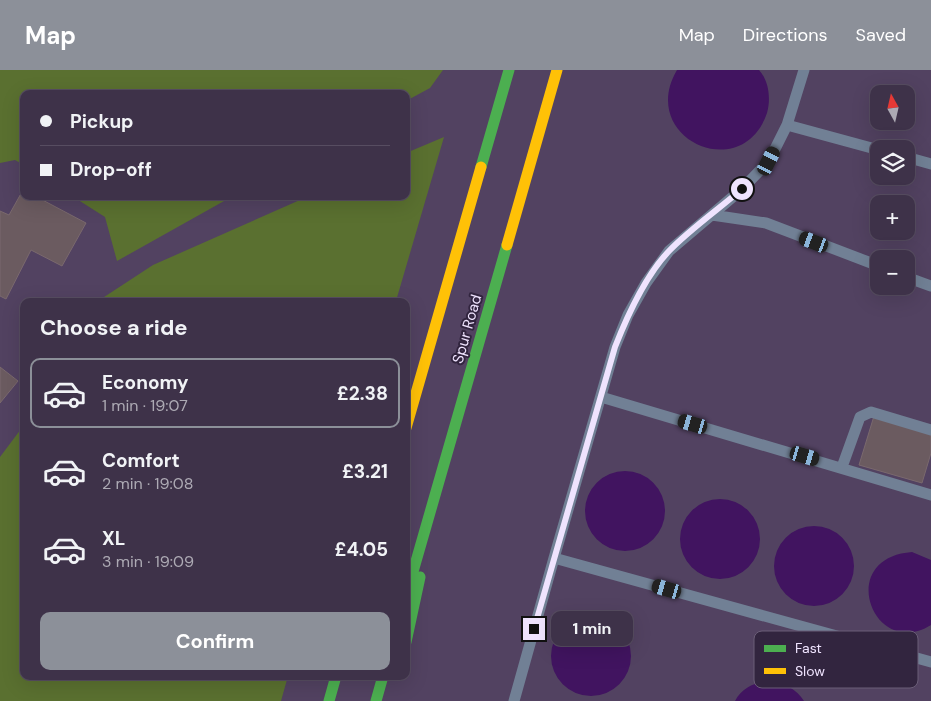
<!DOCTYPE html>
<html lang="en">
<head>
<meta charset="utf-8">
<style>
	body { margin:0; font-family:"DM Sans",sans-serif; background:#453a50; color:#f1f3f6; height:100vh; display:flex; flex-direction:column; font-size:19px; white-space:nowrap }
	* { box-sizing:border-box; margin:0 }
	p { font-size:16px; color:#adaab4 }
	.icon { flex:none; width:28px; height:28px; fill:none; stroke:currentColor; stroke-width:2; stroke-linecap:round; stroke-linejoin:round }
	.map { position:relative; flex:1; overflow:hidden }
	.details { position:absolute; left:20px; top:228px; width:390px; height:382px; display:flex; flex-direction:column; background:#3e3249; border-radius:10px; box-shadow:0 5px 20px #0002,0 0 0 1px #574d61 }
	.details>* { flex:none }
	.hud { position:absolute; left:20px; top:20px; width:390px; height:110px; border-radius:10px; box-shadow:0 5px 20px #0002,0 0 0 1px #574d61; display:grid; align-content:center; height:110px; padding:0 20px; background:#3e3249 }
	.needle { width:32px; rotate:352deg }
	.fabs { position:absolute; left:870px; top:15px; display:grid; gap:10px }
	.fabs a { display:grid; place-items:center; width:45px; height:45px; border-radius:10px; background:#3e3249; box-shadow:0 5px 20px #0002,0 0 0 1px #574d61; font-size:25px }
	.end { position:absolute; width:22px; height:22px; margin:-11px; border:6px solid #efe3fe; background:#111; box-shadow:0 0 0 2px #111 }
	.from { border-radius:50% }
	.bubble { position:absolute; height:35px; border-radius:10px; background:#3e3249; box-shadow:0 5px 20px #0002,0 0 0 1px #574d61; font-size:16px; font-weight:700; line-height:35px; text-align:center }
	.car { position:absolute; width:15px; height:30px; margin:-15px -8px; border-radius:6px; box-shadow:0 0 4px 1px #0007; background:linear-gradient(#222 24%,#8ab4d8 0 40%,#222 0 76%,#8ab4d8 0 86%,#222 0) }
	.hud b { display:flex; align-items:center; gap:18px; height:48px; font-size:19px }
	.hud b+b { border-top:1px solid #574d61 }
	.hud i { width:12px; height:12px; background:#f1f3f6 }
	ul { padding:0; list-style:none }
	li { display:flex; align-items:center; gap:15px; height:70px; margin:0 10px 8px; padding:0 10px; border:2px solid transparent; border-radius:10px }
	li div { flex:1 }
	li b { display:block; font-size:19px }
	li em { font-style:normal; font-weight:700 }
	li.active { border-color:#8c9099 }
	li>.icon { width:45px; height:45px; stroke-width:1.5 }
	h2 { padding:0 20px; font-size:22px; line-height:60px }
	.primary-button { display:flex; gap:10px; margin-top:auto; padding:10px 20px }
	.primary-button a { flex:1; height:58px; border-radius:10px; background:#8c9099; color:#fff; font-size:20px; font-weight:700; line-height:58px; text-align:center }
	header { display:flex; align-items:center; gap:30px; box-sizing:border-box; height:70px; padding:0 25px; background:#8c9099; color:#fff }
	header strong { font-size:24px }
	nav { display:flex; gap:28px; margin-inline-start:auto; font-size:18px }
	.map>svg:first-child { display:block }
</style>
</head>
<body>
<header>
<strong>Map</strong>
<nav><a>Map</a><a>Directions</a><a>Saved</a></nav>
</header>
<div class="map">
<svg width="931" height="631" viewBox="0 0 931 631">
	<rect width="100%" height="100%" fill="#524261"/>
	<path fill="#5a7030" d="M0,0H443L430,18L406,31V24H24V95L15,90L0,93Z
		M444,67L396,231H98L153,195L309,126H406V83Z
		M72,126H233L117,191L105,147Z
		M24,355V606H288L281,631H0V387Z"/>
	<path fill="#411460" d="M677,0H759C769,11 771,29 767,43C742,116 637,68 677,0Z
		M585 441a40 40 0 1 1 80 0a40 40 0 1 1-80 0Z
		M680 469a40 40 0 1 1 80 0a40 40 0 1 1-80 0Z
		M774 496a40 40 0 1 1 80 0a40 40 0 1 1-80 0Z
		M912,482L931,490V555C874,591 834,488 912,482Z
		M551 586a40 40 0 1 1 80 0a40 40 0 1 1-80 0Z
		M774,610C787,615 796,619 804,631H735C743,616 757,612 774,610Z"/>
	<path fill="#6b5b60" stroke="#7a696e" d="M23,120L24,126H35L86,153L62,196L31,180L6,229L0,226V141L9,145Z
		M0,297L18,311L0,333Z
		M874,346L931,362V383L922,413L859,395Z"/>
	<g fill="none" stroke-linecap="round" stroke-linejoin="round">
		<path stroke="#718095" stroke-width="11" d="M787,55L879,80
			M906,87L931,94
			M712,145L766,153L879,196
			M906,207L931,216
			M601,327L931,425
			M842,397L860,347L871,342L931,360
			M554,488L615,277L628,245L646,213L669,181L742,119L769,91L787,55L804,0
			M514,631L554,488L931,592"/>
		<path stroke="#4caf50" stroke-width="11" d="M481,97L509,0
			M406,526L507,175
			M406,572L420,507
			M329,631L336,606
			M376,631L383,606"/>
		<path stroke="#ffc107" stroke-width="11" d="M507,175L557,0
			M406,358L481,97"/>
	</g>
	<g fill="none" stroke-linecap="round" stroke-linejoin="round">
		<path stroke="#efe3fe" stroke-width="6" d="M534,559L615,277C628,244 645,206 669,181C689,160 720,138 742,119"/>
	</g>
	<g text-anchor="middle" stroke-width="4" stroke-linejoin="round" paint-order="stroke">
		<g font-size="15" fill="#efe3fe" stroke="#32253f">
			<text transform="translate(467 259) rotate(-74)" y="5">Spur Road</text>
		</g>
	</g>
	<rect x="754" y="561" width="164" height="57" rx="8" fill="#32253f" stroke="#6b5e78" stroke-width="1"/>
	<rect x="764" y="575" width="22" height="7" fill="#4caf50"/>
	<rect x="764" y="598" width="22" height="6" fill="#ffc107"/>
	<g font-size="14" fill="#efe3fe">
		<text x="795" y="583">Fast</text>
		<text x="795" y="606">Slow</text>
	</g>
</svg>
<div class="fabs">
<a><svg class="needle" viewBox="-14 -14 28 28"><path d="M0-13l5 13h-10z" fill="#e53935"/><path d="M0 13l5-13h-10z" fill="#adaab4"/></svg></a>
<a><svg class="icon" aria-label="layers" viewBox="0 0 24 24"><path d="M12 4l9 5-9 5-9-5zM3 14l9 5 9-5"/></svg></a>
<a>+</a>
<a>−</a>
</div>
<i class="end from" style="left:742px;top:119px"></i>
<i class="end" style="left:534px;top:559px"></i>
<div class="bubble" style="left:551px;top:541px;width:82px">1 min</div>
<i class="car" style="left:769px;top:91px;rotate:27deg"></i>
<i class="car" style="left:814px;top:172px;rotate:291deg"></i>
<i class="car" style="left:693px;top:354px;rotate:286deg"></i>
<i class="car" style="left:805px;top:386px;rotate:106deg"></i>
<i class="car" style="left:667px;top:519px;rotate:286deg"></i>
<div class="hud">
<b><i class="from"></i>Pickup</b>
<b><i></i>Drop-off</b>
</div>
<section class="details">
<h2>Choose a ride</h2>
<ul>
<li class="active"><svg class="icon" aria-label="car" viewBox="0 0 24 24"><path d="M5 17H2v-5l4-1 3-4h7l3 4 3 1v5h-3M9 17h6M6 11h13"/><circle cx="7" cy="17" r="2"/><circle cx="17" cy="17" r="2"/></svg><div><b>Economy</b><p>1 min · 19:07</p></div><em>£2.38</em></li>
<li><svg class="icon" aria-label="car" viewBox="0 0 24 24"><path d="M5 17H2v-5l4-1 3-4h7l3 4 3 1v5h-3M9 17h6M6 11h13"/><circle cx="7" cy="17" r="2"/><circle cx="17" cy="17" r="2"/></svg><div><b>Comfort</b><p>2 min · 19:08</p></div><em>£3.21</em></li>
<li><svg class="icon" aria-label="car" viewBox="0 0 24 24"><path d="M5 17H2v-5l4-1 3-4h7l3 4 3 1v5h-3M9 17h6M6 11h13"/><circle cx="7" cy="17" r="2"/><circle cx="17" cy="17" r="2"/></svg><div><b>XL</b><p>3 min · 19:09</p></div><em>£4.05</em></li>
</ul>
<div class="primary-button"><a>Confirm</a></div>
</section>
</div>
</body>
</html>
